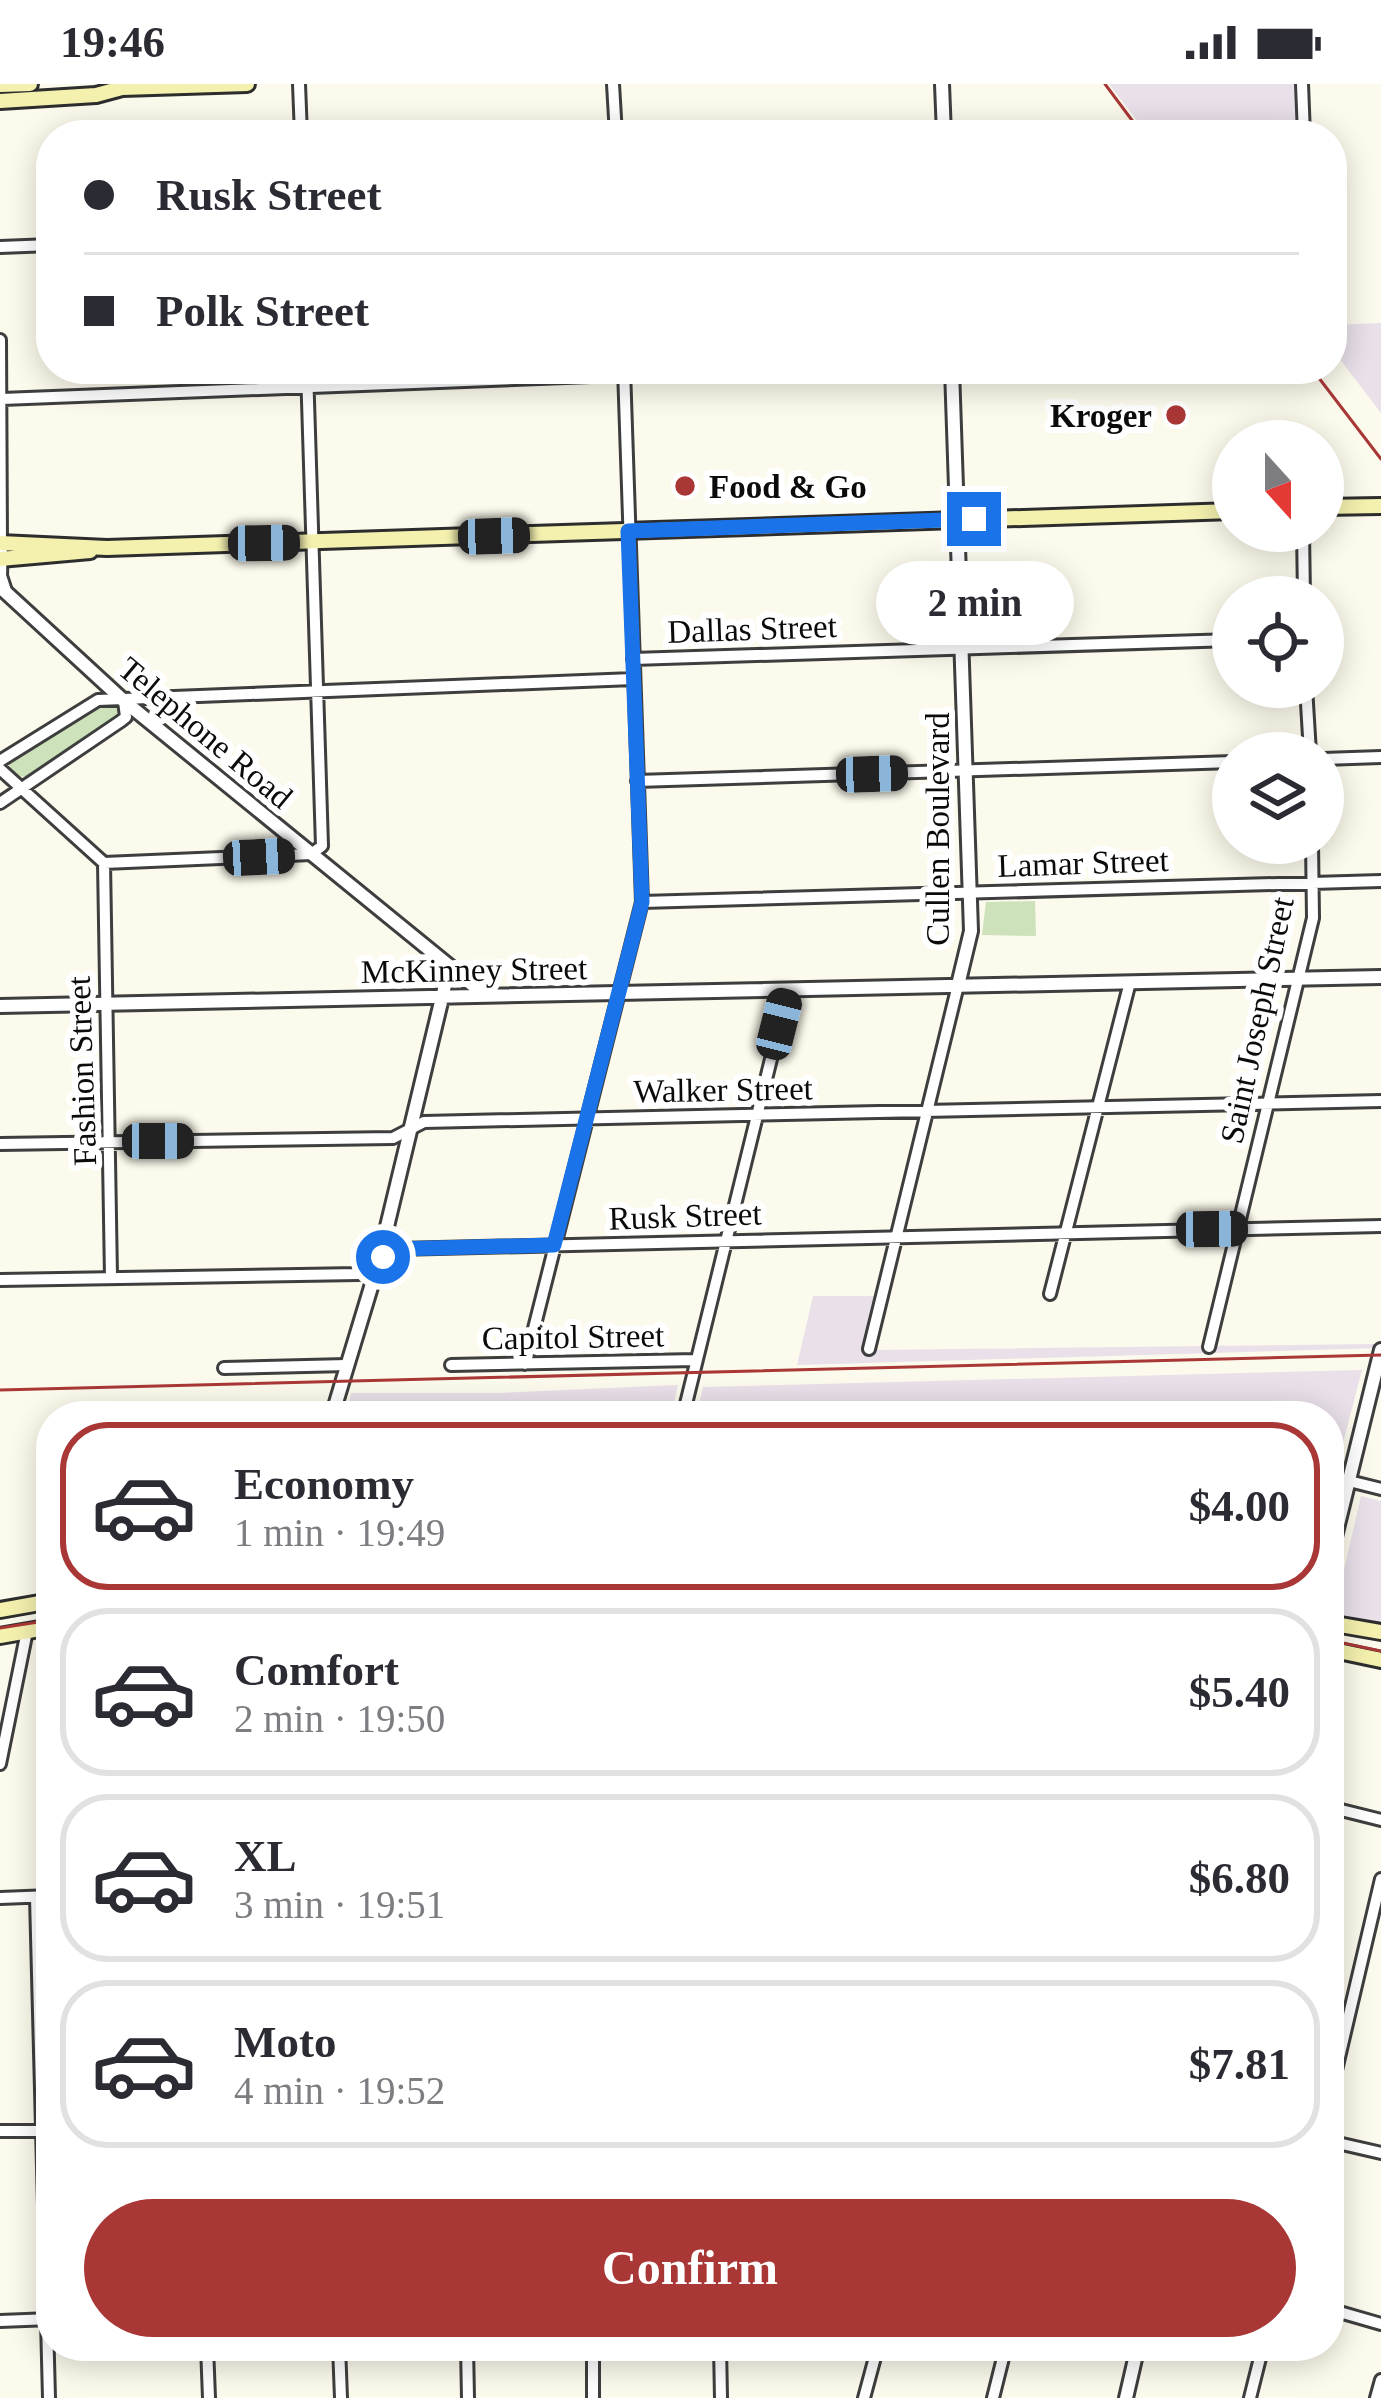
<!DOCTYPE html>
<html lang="en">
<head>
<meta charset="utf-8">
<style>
	body { margin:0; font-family:Georgia,serif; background:#f7f7f7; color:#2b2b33; height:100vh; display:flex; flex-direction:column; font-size:45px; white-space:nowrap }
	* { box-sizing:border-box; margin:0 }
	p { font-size:39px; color:#7c7c81 }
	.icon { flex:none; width:66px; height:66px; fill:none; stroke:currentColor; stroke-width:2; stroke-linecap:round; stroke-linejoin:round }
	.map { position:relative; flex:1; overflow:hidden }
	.drawer { position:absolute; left:36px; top:1317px; width:1308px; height:960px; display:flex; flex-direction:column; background:#fff; border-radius:48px; box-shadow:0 6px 30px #0003 }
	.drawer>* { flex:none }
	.top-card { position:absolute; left:36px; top:36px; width:1311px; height:264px; border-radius:48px; box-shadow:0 6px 30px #0003; display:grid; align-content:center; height:264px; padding:0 48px; background:#fff }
	.needle { width:78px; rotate:159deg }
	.controls { position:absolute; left:1212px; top:336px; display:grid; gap:24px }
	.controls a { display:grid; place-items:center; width:132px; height:132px; border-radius:50%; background:#fff; box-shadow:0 6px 30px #0003; font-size:60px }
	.end { position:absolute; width:54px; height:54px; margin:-27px; border:15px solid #1a73e8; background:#fff; box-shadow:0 0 0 6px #fff }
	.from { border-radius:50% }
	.bubble { position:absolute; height:84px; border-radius:42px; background:#fff; box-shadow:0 6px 30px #0003; font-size:39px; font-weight:700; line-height:84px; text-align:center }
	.car { position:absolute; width:36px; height:72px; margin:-36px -18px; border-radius:15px; box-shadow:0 0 9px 3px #0007; background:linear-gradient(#222 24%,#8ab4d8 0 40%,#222 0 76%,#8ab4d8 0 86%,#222 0) }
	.top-card b { display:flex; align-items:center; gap:42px; height:114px; font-size:45px }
	.top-card b+b { border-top:3px solid #e1e1e2 }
	.top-card i { width:30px; height:30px; background:#2b2b33 }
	ul { padding:21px 0 0; list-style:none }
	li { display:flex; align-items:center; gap:36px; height:168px; margin:0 24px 18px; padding:0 24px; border:6px solid #e1e1e2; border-radius:48px }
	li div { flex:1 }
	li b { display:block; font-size:45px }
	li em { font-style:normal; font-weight:700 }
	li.current { border-color:#a93736 }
	li>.icon { width:108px; height:108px; stroke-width:1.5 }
	.primary-button { display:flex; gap:24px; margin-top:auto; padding:24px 48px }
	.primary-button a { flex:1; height:138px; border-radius:72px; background:#a93736; color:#fff; font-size:48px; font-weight:700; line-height:138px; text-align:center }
	.status { display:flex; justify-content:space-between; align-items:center; height:84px; padding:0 60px; background:#fff; direction:ltr }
	.status svg { height:33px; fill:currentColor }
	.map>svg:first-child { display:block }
</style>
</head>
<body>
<div class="status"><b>19:46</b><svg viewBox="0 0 49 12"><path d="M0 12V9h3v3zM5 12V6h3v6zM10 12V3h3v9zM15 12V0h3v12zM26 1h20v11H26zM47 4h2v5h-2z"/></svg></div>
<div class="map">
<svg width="1381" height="2314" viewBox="0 0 1381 2314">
	<rect width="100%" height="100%" fill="#fcfaec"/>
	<path fill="#e9e0e9" d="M1109,0H1298L1300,51H1148Z
		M1381,239V329L1332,265V241Z
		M813,1212H886L873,1266L1381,1260V1264L797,1281Z
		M1362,1286L1329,1413V1332H696L703,1303Z
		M678,1301L671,1332H346L351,1309H496Z
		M1361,1412L1381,1417V1545L1333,1534Z"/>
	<path fill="#cde2ba" d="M117,618L123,624L121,630L28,692L19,693L10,686L9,679L13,675L107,619Z
		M1035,817L1036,852L982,851L986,818Z"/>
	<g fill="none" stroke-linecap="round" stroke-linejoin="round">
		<defs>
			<path id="minor" d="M299,0L301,51
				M613,0L616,51
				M1302,0L1304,51
				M0,163L51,161
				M0,256L1,459
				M2,315L769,285
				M1303,447L1304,513
				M633,575L1233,556
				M1306,603L1310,669
				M1323,675L1381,673
				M0,677L98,616L633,595
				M0,685L104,779L311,770L322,762L307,285
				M637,697L1233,678
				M0,719L121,637L126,633L124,617
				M104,779L111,1193
				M642,818L1381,797
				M0,1060L393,1054L424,1038L1381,1017
				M0,1196L359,1190L371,1186L397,1165L1381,1142
				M1050,1210L1130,898
				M1209,1263L1313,834L1312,759
				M869,1265L958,901
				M525,1280L642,818L624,285
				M451,1281L696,1276
				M224,1284L347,1281
				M683,1332L788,906
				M1349,1397L1381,1405
				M0,1680L27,1547
				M1329,1723L1381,1736
				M36,1813L49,2314
				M0,1814L51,1812
				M1329,2016L1381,1795
				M0,2047H51
				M1329,2057L1381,2069
				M1329,2225L1381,2240
				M0,2237L51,2235
				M207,2262L209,2314
				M339,2262L341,2314
				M467,2262L468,2314
				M593,2262V2314
				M720,2262L721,2314
				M864,2314L878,2262
				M993,2314L1006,2262
				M1250,2314L1263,2262
				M1376,2314L1381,2296"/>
			<path id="tertiary" d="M942,0L944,51
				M952,285L971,847L958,901
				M1,459L0,492L5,507
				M0,503L124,617L485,911
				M0,922L1381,893
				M332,1332L378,1180L447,893L446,883
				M1329,1477L1381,1266
				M1126,2314L1138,2262"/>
			<path id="secondary" d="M0,1L30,0
				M0,17L96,11L122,4L247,0
				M1323,423L1381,422
				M0,459L107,464L1233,427
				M0,475L90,467
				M0,1526L51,1517
				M1329,1539L1381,1548
				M0,1552L51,1543
				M1329,1565L1381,1576"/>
		</defs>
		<use href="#minor" stroke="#3e3e3e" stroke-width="16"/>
		<use href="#tertiary" stroke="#3e3e3e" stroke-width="18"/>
		<use href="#secondary" stroke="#2d2d2d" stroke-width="20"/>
		<use href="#minor" stroke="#fff" stroke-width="10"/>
		<use href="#tertiary" stroke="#fff" stroke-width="12"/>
		<use href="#secondary" stroke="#f4f1af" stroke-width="14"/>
		<path stroke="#a93736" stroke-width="3" d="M0,1544L51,1536
			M1329,1556L1381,1567"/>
		<path stroke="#a93736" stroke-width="3" d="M1105,0L1143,51
			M1312,285L1381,375
			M0,1306L1381,1271"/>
	</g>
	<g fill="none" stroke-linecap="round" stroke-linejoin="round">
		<path stroke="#1a73e8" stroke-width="15" d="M383,1173L397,1165L554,1161L642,818L628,447L974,435"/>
	</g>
	<g fill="#a93736" stroke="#fff" stroke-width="4.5">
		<circle cx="1176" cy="331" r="12"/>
		<circle cx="685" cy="402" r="12"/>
	</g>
	<g text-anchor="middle" stroke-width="12" stroke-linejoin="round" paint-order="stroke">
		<g font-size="33" font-weight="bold" fill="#0b0b0b" stroke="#fff" text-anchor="end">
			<text x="1152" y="343">Kroger</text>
			<text x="709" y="414" text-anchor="start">Food &amp; Go</text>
		</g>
		<g font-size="33" fill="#0b0b0b" stroke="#fff">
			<text transform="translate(752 544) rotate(-2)" y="12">Dallas Street</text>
			<text transform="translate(206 648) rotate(40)" y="12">Telephone Road</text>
			<text transform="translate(937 745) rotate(-90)" y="12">Cullen Boulevard</text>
			<text transform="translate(1083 778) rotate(-2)" y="12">Lamar Street</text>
			<text transform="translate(474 885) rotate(-1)" y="12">McKinney Street</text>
			<text transform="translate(1256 936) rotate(-78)" y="12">Saint Joseph Street</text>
			<text transform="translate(81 987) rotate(-92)" y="12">Fashion Street</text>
			<text transform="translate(723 1005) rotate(-1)" y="12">Walker Street</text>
			<text transform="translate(685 1131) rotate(-2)" y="12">Rusk Street</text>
			<text transform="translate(573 1252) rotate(-1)" y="12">Capitol Street</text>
		</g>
	</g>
</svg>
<div class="controls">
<a><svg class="needle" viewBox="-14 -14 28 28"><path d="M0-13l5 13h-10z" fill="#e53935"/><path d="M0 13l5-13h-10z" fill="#7c7c81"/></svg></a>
<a><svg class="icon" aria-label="locate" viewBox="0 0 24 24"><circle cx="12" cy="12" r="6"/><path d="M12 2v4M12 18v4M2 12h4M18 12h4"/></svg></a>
<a><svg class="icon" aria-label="layers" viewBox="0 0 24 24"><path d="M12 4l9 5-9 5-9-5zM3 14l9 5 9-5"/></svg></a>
</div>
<i class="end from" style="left:383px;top:1173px"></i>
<i class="end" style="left:974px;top:435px"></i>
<div class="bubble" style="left:876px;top:477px;width:198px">2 min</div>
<i class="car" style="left:494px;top:452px;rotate:88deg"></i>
<i class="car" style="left:264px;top:459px;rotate:89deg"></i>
<i class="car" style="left:872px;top:690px;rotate:88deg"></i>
<i class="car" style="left:259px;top:773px;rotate:87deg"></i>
<i class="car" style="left:779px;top:940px;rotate:14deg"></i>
<i class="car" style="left:158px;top:1057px;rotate:90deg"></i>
<i class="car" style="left:1212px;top:1145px;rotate:89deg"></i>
<div class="top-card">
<b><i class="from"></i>Rusk Street</b>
<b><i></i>Polk Street</b>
</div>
<section class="drawer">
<ul>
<li class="current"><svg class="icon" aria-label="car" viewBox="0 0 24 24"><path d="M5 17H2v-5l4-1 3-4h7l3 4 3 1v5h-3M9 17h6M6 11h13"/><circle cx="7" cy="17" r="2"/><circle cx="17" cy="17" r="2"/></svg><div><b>Economy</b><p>1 min · 19:49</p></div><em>$4.00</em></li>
<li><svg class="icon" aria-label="car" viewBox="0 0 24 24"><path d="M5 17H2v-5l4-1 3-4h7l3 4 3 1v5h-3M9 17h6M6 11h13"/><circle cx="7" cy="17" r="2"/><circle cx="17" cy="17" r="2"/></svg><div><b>Comfort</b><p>2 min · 19:50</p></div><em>$5.40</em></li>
<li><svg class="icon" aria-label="car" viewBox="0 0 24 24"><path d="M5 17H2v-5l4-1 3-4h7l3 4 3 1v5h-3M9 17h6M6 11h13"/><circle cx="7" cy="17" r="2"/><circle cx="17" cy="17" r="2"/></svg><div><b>XL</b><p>3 min · 19:51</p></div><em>$6.80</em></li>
<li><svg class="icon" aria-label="car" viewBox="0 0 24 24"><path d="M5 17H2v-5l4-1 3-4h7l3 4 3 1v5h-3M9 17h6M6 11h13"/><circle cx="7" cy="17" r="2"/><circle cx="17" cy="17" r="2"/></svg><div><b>Moto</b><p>4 min · 19:52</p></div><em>$7.81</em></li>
</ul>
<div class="primary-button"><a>Confirm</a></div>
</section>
</div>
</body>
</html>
